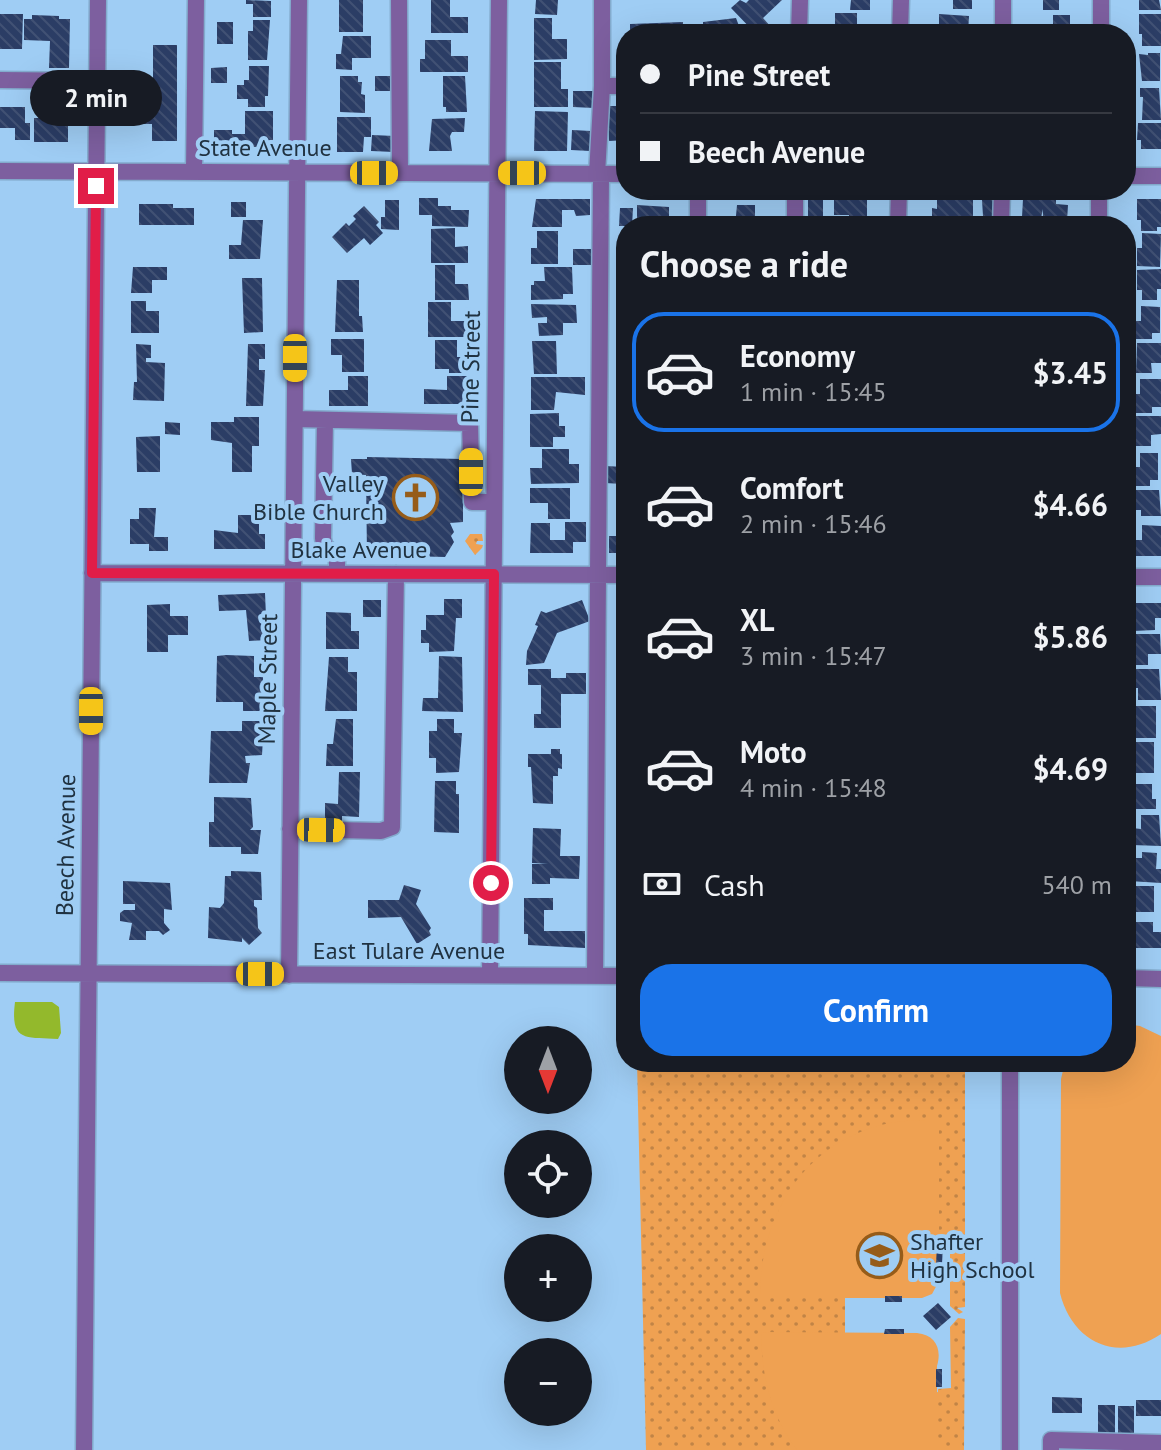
<!DOCTYPE html>
<html lang="en">
<head>
<meta charset="utf-8">
<style>
	body { margin:0; font-family:"PT Sans",sans-serif; background:#20242c; color:#f1f3f6; height:100vh; display:flex; flex-direction:column; font-size:30px; white-space:nowrap }
	* { box-sizing:border-box; margin:0 }
	p { font-size:26px; color:#9ea1a6 }
	.icon { flex:none; width:44px; height:44px; fill:none; stroke:currentColor; stroke-width:2; stroke-linecap:round; stroke-linejoin:round }
	.map { position:relative; flex:1; overflow:hidden }
	.side { position:absolute; left:616px; top:216px; width:520px; height:856px; display:flex; flex-direction:column; background:#171b24; border-radius:32px; box-shadow:0 8px 32px #0002 }
	.side>* { flex:none }
	.banner { position:absolute; left:616px; top:24px; width:520px; height:176px; border-radius:32px; box-shadow:0 8px 32px #0002; display:grid; align-content:center; height:176px; padding:0 24px; background:#171b24 }
	.needle { width:52px; rotate:180deg }
	.fabs { position:absolute; left:504px; top:1026px; display:grid; gap:16px }
	.fabs a { display:grid; place-items:center; width:88px; height:88px; border-radius:50%; background:#171b24; box-shadow:0 8px 32px #0002; font-size:40px }
	.end { position:absolute; width:36px; height:36px; margin:-18px; border:10px solid #e11d48; background:#fff; box-shadow:0 0 0 4px #fff }
	.from { border-radius:50% }
	.bubble { position:absolute; height:56px; border-radius:28px; background:#171b24; box-shadow:0 8px 32px #0002; font-size:26px; font-weight:800; line-height:56px; text-align:center }
	.car { position:absolute; width:24px; height:48px; margin:-24px -12px; border-radius:10px; box-shadow:0 0 6px 2px #0007; background:linear-gradient(#f5c518 24%,#345 0 40%,#f5c518 0 76%,#345 0 86%,#f5c518 0) }
	.banner b { display:flex; align-items:center; gap:28px; height:76px; font-size:30px }
	.banner b+b { border-top:2px solid #363941 }
	.banner i { width:20px; height:20px; background:#f1f3f6 }
	ul { padding:0; list-style:none }
	li { display:flex; align-items:center; gap:24px; height:120px; margin:0 16px 12px; padding:0 8px; border:4px solid transparent; border-radius:32px }
	li div { flex:1 }
	li b { display:block; font-size:30px }
	li em { font-style:normal; font-weight:800 }
	li.on { border-color:#1a73e8 }
	li>.icon { width:72px; height:72px; stroke-width:1.5 }
	h2 { padding:0 24px; font-size:36px; line-height:96px }
	.pay { display:flex; align-items:center; gap:20px; height:88px; padding:0 24px; font-size:30px }
	.pay p { margin-inline-start:auto }
	.cta { display:flex; gap:16px; margin-top:auto; padding:16px 24px }
	.cta a { flex:1; height:92px; border-radius:32px; background:#1a73e8; color:#fff; font-size:32px; font-weight:800; line-height:92px; text-align:center }
	.map>svg:first-child { display:block }
</style>
</head>
<body>
<div class="map">
<svg width="1161" height="1450" viewBox="0 0 1161 1450">
	<defs>
		<pattern id="grass-dots" width="8" height="8" patternUnits="userSpaceOnUse" patternTransform="scale(2)"><rect width="8" height="8" fill="#efa152"/><path d="M2 2h.1M6 6h.1" fill="none" stroke="#c18446" stroke-width="1.8" stroke-linecap="round"/></pattern>
		<pattern id="building-back-hatch" width="6" height="6" patternUnits="userSpaceOnUse" patternTransform="scale(2)"><rect width="6" height="6" fill="#2b3d65"/><path d="M-1 5l2 2M0 0l6 6M5-1l2 2" fill="none" stroke="#415174"/></pattern>
	</defs>
	<rect width="100%" height="100%" fill="#9fcdf4"/>
	<path fill="url(#grass-dots)" d="M470,534H482L483,541H477L476,544L483,545L482,548L475,555L465,541Z
		M637,1062H994V1068L965,1069V1307L957,1308L963,1312L959,1314L950,1306V1244H938L845,1297V1334L930,1394L938,1392V1389L951,1388L950,1327L958,1318L965,1319L964,1450H646Z"/>
	<path fill="#efa152" d="M1126,1024L1140,1026L1161,1036V1334C1117,1364 1072,1342 1060,1293L1061,1079L1065,1062H1126Z
		M939,1120V1281L932,1294L922,1298H760C760,1215 804,1141 890,1123C906,1120 923,1120 939,1120Z
		M761,1332L917,1333C936,1335 942,1349 937,1366V1450H797C770,1413 762,1377 761,1332Z"/>
	<path fill="#93b92c" d="M15,1002H52L59,1007L61,1033L58,1039C25,1037 10,1042 15,1002Z"/>
	<path fill="url(#building-back-hatch)" d="M246,0L271,1V17H253V4H246Z
		M339,0H363V32H339Z
		M431,0H450V17H468V33H431Z
		M536,0H558L557,15L535,14Z
		M740,0L746,3L749,0H782L763,18L771,27L764,34H756L731,8Z
		M851,0H870V10H850Z
		M953,0H972V9H953Z
		M1043,0H1059V10H1043Z
		M1139,0H1159L1161,10H1139Z
		M835,13H857V34H841V30H835Z
		M0,14H23L22,49H0Z
		M939,14L969,16L968,34H950V29L939,28Z
		M1139,14H1161V46H1142V34H1139Z
		M32,15L59,16V19H70L69,68H49L50,41L24,40V19H32Z
		M1053,15H1070V34H1041V26H1053Z
		M534,18H552V39H567V59L534,60Z
		M736,18L742,34H694V27L703,26V22Z
		M253,20H270L267,60H248V31H253Z
		M217,22H233V44H217Z
		M683,22V34H630V24Z
		M343,36H371V58H352V70L336,69V54H341Z
		M425,40H451V56H468V72H420V59H425Z
		M153,45H177V141H152V124H129V103H153Z
		M1148,53H1160V81H1142L1139,54L1148,55Z
		M534,62H561V89H568V107H534Z
		M249,66H269L268,96H265V107H248V99H237V85H244V80H249Z
		M227,67V83H211V68Z
		M340,76H358V82H362L361,94L365,95V113L340,112Z
		M375,76H394V91H375Z
		M443,76H465L467,112H446V107H443Z
		M1140,88H1159L1161,120H1142L1143,97H1140Z
		M573,91H594V108L573,107Z
		M53,100H68V142H34V118H53Z
		M608,106H626V140L609,141Z
		M0,107H25V123H30V140H15V128H0Z
		M245,111H273V147H214V130H232V134H245Z
		M535,111L568,112L567,151H534Z
		M337,117H371V137H364L363,152H337Z
		M465,118L464,132H452L450,136L452,151H429L432,119Z
		M1138,123H1161V149H1141V140H1137Z
		M572,130L591,131L590,151L571,150Z
		M372,135L395,136L394,152L371,151Z
		M419,198H438V206H451V210H469L468,227L432,226V215H419Z
		M867,198V226H849V215H834V199Z
		M536,199H590V215L576,216L574,210H562V227H532Z
		M808,199H823V216H808Z
		M1023,199L1056,200V204L1068,205L1067,221H1043V209L1041,218L1022,217Z
		M1137,199H1161V227H1157V231H1141V220H1137Z
		M385,200H399V230L381,229V217H385Z
		M937,200H973V216H953V226H932V208L937,209Z
		M982,200H996V216H983Z
		M231,202H246V217H231Z
		M139,204H173V208H194V225H139Z
		M637,205L669,207V226H637Z
		M737,205H755V226H735Z
		M364,206L379,222L376,225L383,233L370,245L364,238L347,253L332,237L346,223L349,226L356,219L353,216Z
		M620,208H633L632,226H619Z
		M243,220H263L260,259H229V245H241Z
		M455,228V247L468,246V263H431V229Z
		M537,231H558V264H531V248H537Z
		M1142,233L1161,234L1160,267L1137,266V248H1142Z
		M573,249H591V265H573Z
		M435,265H455V284H468L469,300H435Z
		M133,267H167V280H152V293H131Z
		M544,267H572L573,294H563V299L531,300V285H534V281H545Z
		M1161,269V289H1157V300H1142V290H1137V270Z
		M242,278H262L263,332L244,333Z
		M337,280H359V316H362L363,332H335Z
		M131,301H146V311H159V333H131Z
		M428,302H451V321H468V337H428Z
		M531,304L576,305L577,323H563V335L539,336L538,323H547V317L532,318Z
		M1141,306L1160,307V333H1152V339H1136V321H1141Z
		M617,322H626V338H617Z
		M331,339H364V372H342V355H331Z
		M435,340H457V357H467V373H449V369H435Z
		M532,341H556L557,374H534Z
		M619,341H626V361H619Z
		M1137,343H1161V363H1151L1152,373H1136Z
		M136,344L151,345V358H146V362L165,363L164,401L133,400L134,382H137Z
		M248,344H265V359H259V370H265L263,406H246Z
		M348,376H368V406H329V390H348Z
		M447,376H468V397H465L464,404H424V389L447,390Z
		M531,377H585V395L556,392L554,410H531Z
		M621,377H626V393H621Z
		M1140,379H1161V407H1152V413H1135V394H1140Z
		M559,413V426H565V437H553V447H530V414Z
		M1136,416H1161V434L1151,435V446H1135Z
		M234,417H259V446H252V472H232V443L211,440V422H234Z
		M165,422L180,423V435L165,434Z
		M160,436V472H137L136,437Z
		M542,449H569V464H579V483L531,484L530,468H542Z
		M1140,453H1158V480H1150V486H1134V467H1140Z
		M367,457L463,459V522L450,523L454,532L451,536L454,542L445,557L367,555L366,475L352,474L351,459H367Z
		M606,466L624,467L623,484L605,483Z
		M530,488H570V519H548V503H530Z
		M1135,490H1159L1161,516H1141V510H1135Z
		M139,508H156L154,537H168V551H149V544H130V519H139Z
		M238,515H259V534H265V549H214V530L238,533Z
		M565,522H586V542H573V553H530L531,523H550V540H565Z
		M1142,525L1161,526V556H1131L1132,540H1142Z
		M609,536H626L625,553H609Z
		M265,593L267,640L249,641L246,610L219,611L218,595Z
		M444,599H462V618H456L454,651L429,652V643H421V630H426V615H444Z
		M363,600H381V617H363Z
		M582,600L590,621L557,633L544,663L526,665L527,651L538,626L535,625L541,611L546,613Z
		M1135,603H1161V618H1155V630L1133,631Z
		M170,604V616H188V635H168V652H147V605Z
		M616,605H626V624L617,625Z
		M326,612L351,613V631H359V649H326Z
		M1134,634H1160L1161,654H1148V665H1132Z
		M226,655L254,656V677H263L262,711H243V702H216L217,656Z
		M439,656L462,657L463,712L422,711L423,698H438Z
		M329,657H348V672H357V711H325Z
		M528,669H551V678H566V673H586V694H561V728H534V714H541V685H528Z
		M1133,669H1159L1161,700H1138V688H1133Z
		M1132,706H1156V738H1135Z
		M336,719H353V766H326L327,744H333Z
		M437,719H454V733H462L459,772L436,773V758H429V731H437Z
		M242,721H264L262,755L245,756L246,763H250L247,783H209L211,731H242Z
		M1133,742H1154V773H1135Z
		M551,749H560V754H562V769L558,768V776H553V804L533,803L531,767H528V754H551Z
		M339,772H360L359,817L342,816V821L325,820V803L338,804Z
		M435,781H456V794H459V833L434,832Z
		M1132,784H1152V799H1156V809H1131Z
		M214,797L251,798L253,827L250,830H261L258,854H241V847H209V822H214Z
		M1141,815H1159L1161,846L1132,845V828L1141,829Z
		M533,828L561,829L560,856H580L579,879L550,878V884H532V864H548L532,863Z
		M1142,852L1157,853L1156,869H1161V883L1129,881L1130,868H1135V858H1142Z
		M231,871L261,872L262,900H254V906L257,908L258,928L262,933L249,945L242,938V942L208,938L209,907L220,908L224,903L225,876H231Z
		M123,881L170,883L172,910L164,909V923L170,930L163,935L159,931H146V940H129L132,923L120,921V913L124,910H135V904H123Z
		M404,885L421,890L416,904L431,928L429,931L431,935L417,944L401,917L368,918V900H399Z
		M1133,886H1154V912H1132Z
		M621,888H626V902H621Z
		M524,898H553V910H544V931H585V948L528,945V934H524Z
		M1130,922H1153V932H1161V948H1130Z
		M937,1245H943L942,1264H936Z
		M885,1296H902V1302H885Z
		M938,1303L951,1317L936,1330L923,1316Z
		M885,1329H904V1334H884Z
		M936,1369H942V1387H936Z
		M1052,1397L1082,1398V1413H1052Z
		M1136,1400H1161V1416H1136Z
		M1098,1405H1115V1435H1098Z
		M1118,1406H1134V1435H1118Z"/>
	<g fill="none" stroke-linecap="round" stroke-linejoin="round">
		<defs>
			<path id="minor" d="M399,0L400,173
				M799,34L800,0
				M900,34L901,0
				M1003,34V0
				M1101,34V0
				M0,80L97,81
				M602,86H626
				M0,171L626,174
				M194,172L196,0
				M597,174L602,86V0
				M1126,176H1161
				M698,226V190
				M795,226V190
				M898,226L899,190
				M1001,226L1002,190
				M1099,226V190
				M295,419L470,423L472,502H494
				M325,420L323,538L324,545L337,558V574
				M92,573L626,575
				M1126,577H1161
				M290,829L381,831L392,827L396,574
				M0,973L626,976
				M289,975L299,0
				M490,975L499,0
				M595,976L601,174
				M1126,978L1161,979
				M84,1450L98,0
				M1010,1450V1062
				M1051,1450V1440L1161,1443"/>
		</defs>
		<use href="#minor" stroke="#83abcd" stroke-width="19"/>
		<use href="#minor" stroke="#7d5f9f" stroke-width="16"/>
	</g>
	<g fill="none" stroke-linecap="round" stroke-linejoin="round">
		<path stroke="#e11d48" stroke-width="10" d="M96,186L92,573L494,574L491,883"/>
	</g>
	<defs>
		<symbol id="church-ring" viewBox="-11 -11 22 22"><circle r="9.5" fill="#9fcdf4" stroke="#965c19" stroke-width="1.5"/><path d="M-1.2-6h2.4v3.5h3.3v2.4h-3.3V6h-2.4V-.1h-3.3v-2.4h3.3Z" fill="#965c19"/></symbol>
		<symbol id="school-ring" viewBox="-11 -11 22 22"><circle r="9.5" fill="#9fcdf4" stroke="#965c19" stroke-width="1.5"/><path d="M0-5L7-2L0 1L-7-2ZM-4 1L0 2.5L4 1V4Q0 6-4 4Z" fill="#965c19"/></symbol>
	</defs>
	<g fill-rule="evenodd">
		<use href="#church-ring" x="390" y="472" width="51" height="51"/>
		<use href="#school-ring" x="854" y="1230" width="51" height="51"/>
	</g>
	<g text-anchor="middle" stroke-width="8" stroke-linejoin="round" paint-order="stroke">
		<g font-size="24" fill="#203241" stroke="#9fcdf4">
			<text x="265" y="156">State Avenue</text>
			<text transform="translate(471 367) rotate(-89)" y="8">Pine Street</text>
			<text x="359" y="558">Blake Avenue</text>
			<text transform="translate(268 679) rotate(-89)" y="8">Maple Street</text>
			<text transform="translate(66 845) rotate(-89)" y="8">Beech Avenue</text>
			<text x="409" y="959">East Tulare Avenue</text>
		</g>
		<g font-size="24" fill="#203241" stroke="#9fcdf4" text-anchor="end">
			<text x="384" y="492">Valley<tspan x="384" dy="28">Bible Church</tspan></text>
			<text x="910" y="1250" text-anchor="start">Shafter<tspan x="910" dy="28">High School</tspan></text>
		</g>
	</g>
</svg>
<div class="fabs">
<a><svg class="needle" viewBox="-14 -14 28 28"><path d="M0-13l5 13h-10z" fill="#e53935"/><path d="M0 13l5-13h-10z" fill="#9ea1a6"/></svg></a>
<a><svg class="icon" aria-label="locate" viewBox="0 0 24 24"><circle cx="12" cy="12" r="6"/><path d="M12 2v4M12 18v4M2 12h4M18 12h4"/></svg></a>
<a>+</a>
<a>−</a>
</div>
<i class="end from" style="left:491px;top:883px"></i>
<i class="end" style="left:96px;top:186px"></i>
<div class="bubble" style="left:30px;top:70px;width:132px">2 min</div>
<i class="car" style="left:374px;top:173px;rotate:90deg"></i>
<i class="car" style="left:522px;top:173px;rotate:270deg"></i>
<i class="car" style="left:295px;top:358px;rotate:180deg"></i>
<i class="car" style="left:471px;top:472px;rotate:0deg"></i>
<i class="car" style="left:91px;top:711px;rotate:180deg"></i>
<i class="car" style="left:321px;top:830px;rotate:91deg"></i>
<i class="car" style="left:260px;top:974px;rotate:90deg"></i>
<div class="banner">
<b><i class="from"></i>Pine Street</b>
<b><i></i>Beech Avenue</b>
</div>
<section class="side">
<h2>Choose a ride</h2>
<ul>
<li class="on"><svg class="icon" aria-label="car" viewBox="0 0 24 24"><path d="M5 17H2v-5l4-1 3-4h7l3 4 3 1v5h-3M9 17h6M6 11h13"/><circle cx="7" cy="17" r="2"/><circle cx="17" cy="17" r="2"/></svg><div><b>Economy</b><p>1 min · 15:45</p></div><em>$3.45</em></li>
<li><svg class="icon" aria-label="car" viewBox="0 0 24 24"><path d="M5 17H2v-5l4-1 3-4h7l3 4 3 1v5h-3M9 17h6M6 11h13"/><circle cx="7" cy="17" r="2"/><circle cx="17" cy="17" r="2"/></svg><div><b>Comfort</b><p>2 min · 15:46</p></div><em>$4.66</em></li>
<li><svg class="icon" aria-label="car" viewBox="0 0 24 24"><path d="M5 17H2v-5l4-1 3-4h7l3 4 3 1v5h-3M9 17h6M6 11h13"/><circle cx="7" cy="17" r="2"/><circle cx="17" cy="17" r="2"/></svg><div><b>XL</b><p>3 min · 15:47</p></div><em>$5.86</em></li>
<li><svg class="icon" aria-label="car" viewBox="0 0 24 24"><path d="M5 17H2v-5l4-1 3-4h7l3 4 3 1v5h-3M9 17h6M6 11h13"/><circle cx="7" cy="17" r="2"/><circle cx="17" cy="17" r="2"/></svg><div><b>Moto</b><p>4 min · 15:48</p></div><em>$4.69</em></li>
</ul>
<div class="pay"><svg class="icon" aria-label="cash" viewBox="0 0 24 24"><path d="M3 7h18v10H3z"/><circle cx="12" cy="12" r="2"/></svg>Cash<p>540 m</p></div>
<div class="cta"><a>Confirm</a></div>
</section>
</div>
</body>
</html>
